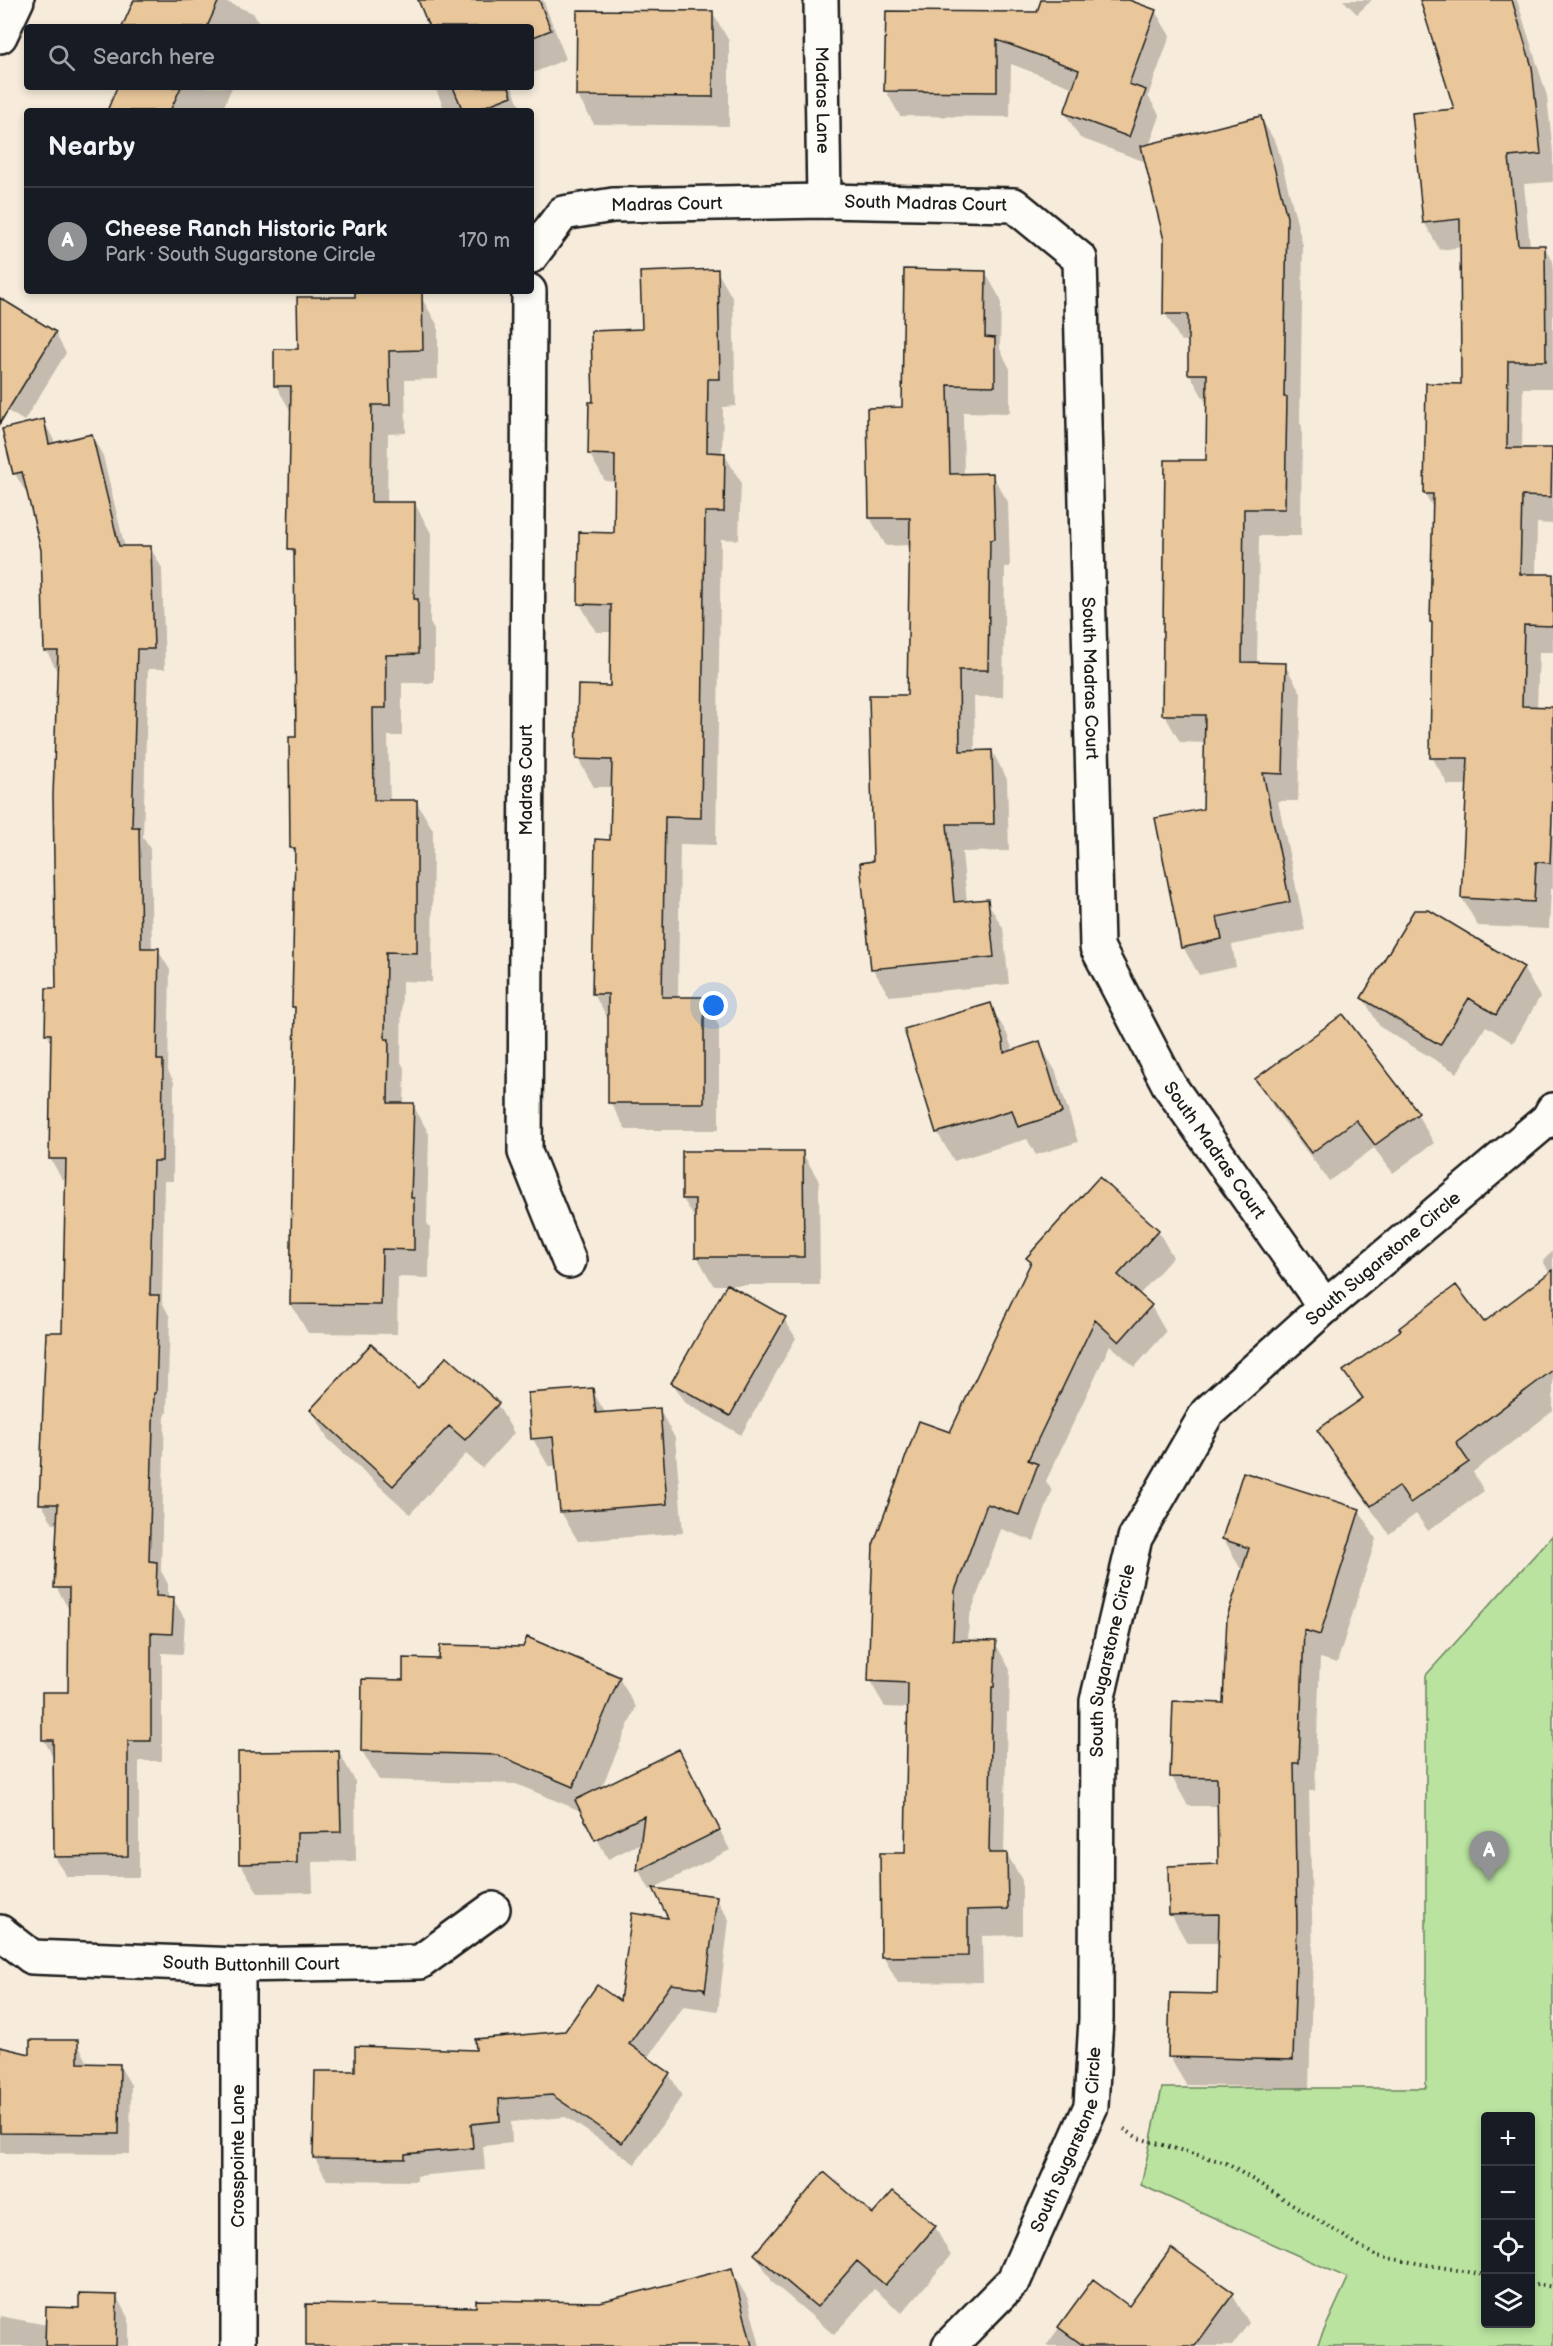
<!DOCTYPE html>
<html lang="en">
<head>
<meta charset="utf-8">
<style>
  :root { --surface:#171b24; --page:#20242c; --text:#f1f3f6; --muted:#9ea1a6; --line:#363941; --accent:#919294 }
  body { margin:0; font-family:"Balsamiq Sans",sans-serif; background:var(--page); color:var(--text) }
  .controls { position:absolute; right:18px; bottom:18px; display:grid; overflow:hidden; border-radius:6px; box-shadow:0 3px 9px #0003 }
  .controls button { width:54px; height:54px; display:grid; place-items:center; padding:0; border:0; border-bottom:2px solid var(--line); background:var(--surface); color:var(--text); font:30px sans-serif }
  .you { position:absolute; left:714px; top:1006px; width:21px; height:21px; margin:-15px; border:4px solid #fff; border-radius:50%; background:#1a73e8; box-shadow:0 0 0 9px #1a73e833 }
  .badge { display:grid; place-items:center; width:39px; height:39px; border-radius:50%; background:var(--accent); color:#fff; font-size:20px; font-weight:700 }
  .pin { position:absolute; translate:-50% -50px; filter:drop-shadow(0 2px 3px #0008) }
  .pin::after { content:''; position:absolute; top:32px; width:21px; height:18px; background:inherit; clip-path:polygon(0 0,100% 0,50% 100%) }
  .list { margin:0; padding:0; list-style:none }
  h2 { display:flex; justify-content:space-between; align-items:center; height:78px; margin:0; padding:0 24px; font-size:26px }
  h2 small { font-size:20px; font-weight:400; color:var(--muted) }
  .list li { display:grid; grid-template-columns:39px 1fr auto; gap:18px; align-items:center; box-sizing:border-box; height:108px; padding:0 24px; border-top:2px solid var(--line) }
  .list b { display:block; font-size:22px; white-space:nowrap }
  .list p { margin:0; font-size:20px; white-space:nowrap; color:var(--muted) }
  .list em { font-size:20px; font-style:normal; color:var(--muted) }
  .icon { flex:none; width:33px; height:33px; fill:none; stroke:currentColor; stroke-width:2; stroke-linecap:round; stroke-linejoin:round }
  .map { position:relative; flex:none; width:1553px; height:2346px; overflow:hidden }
  .search { position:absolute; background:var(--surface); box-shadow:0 3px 9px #0003; left:24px; top:24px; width:510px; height:66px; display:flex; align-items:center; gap:15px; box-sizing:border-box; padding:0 21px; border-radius:6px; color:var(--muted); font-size:22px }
  .panel { position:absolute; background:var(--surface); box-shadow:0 3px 9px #0003; left:24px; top:108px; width:510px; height:186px; border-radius:6px }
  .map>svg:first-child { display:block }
  .green { fill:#b9e39f; stroke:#6a805e; stroke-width:1.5; fill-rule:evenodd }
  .shadow { fill:#0003 }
  .building { fill:#e9c79b; stroke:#1c1c1c; stroke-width:1.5 }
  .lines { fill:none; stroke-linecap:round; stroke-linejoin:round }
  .minor-casing { stroke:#1c1c1c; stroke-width:38 }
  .path { stroke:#1c1c1c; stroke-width:4; stroke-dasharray:1.5 4.5; stroke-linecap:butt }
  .minor { stroke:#fdfcf7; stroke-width:33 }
  .labels { text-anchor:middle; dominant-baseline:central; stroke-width:4.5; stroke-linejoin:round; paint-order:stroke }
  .street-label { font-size:18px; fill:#1c1c1c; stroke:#fdfcf7 }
</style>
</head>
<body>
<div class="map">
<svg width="1553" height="2346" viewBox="0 0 1553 2346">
  <rect width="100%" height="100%" fill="#f7ecdb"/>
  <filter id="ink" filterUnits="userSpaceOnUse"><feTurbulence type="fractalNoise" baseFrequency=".0167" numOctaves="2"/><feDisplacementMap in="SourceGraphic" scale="12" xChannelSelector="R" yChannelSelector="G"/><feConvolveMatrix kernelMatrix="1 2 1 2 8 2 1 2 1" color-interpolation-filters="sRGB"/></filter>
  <g filter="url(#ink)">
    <path class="green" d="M 1553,1535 L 1553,2346 L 1317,2346 L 1348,2278 L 1141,2185 L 1162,2088 L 1426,2088 L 1426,1675 ZM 1486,2116 L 1530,2116 L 1530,2324 L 1486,2324 Z"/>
    <path class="shadow" d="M 158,0 L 222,0 L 253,13 L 261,27 L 123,27 Z
      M 420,0 L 543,0 L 566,59 L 531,74 L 531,27 L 431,27 Z
      M 1043,0 L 1125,0 L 1155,11 L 1170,36 L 1148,96 L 1160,116 L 1149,146 L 1261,118 L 1277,145 L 1303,246 L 1300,423 L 1302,426 L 1301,536 L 1259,536 L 1257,664 L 1285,665 L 1301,693 L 1298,801 L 1278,801 L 1305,930 L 1232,945 L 1236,967 L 1199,975 L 1183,947 L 1205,810 L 1206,743 L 1180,742 L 1164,714 L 1207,462 L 1208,401 L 1205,401 L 1189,373 L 1190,341 L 1181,341 L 1165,313 L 1165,240 L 1145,157 L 1143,161 L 1080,138 L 1065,113 L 1074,88 L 1011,64 L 1010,117 L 900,116 L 886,91 L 1038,13 Z
      M 1343,0 L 1372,0 L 1357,14 Z
      M 1422,0 L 1517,0 L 1547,96 L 1553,152 L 1553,182 L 1524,184 L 1530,247 L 1544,247 L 1553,261 L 1553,388 L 1523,388 L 1522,449 L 1551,450 L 1553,453 L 1553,524 L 1537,523 L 1536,576 L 1553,576 L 1553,652 L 1539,652 L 1537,708 L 1553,708 L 1553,889 L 1551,889 L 1549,929 L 1478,926 L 1462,898 L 1468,785 L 1448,785 L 1432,757 L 1434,626 L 1431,622 L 1434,510 L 1425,494 L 1463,385 L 1462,247 L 1440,250 L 1424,222 L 1456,111 Z
      M 712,12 L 729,41 L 729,126 L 594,124 L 577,95 Z
      M 120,87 L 232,87 L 222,111 L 110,111 Z
      M 435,87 L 512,87 L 522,111 L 445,111 Z
      M 717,271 L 733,299 L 736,406 L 723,407 L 722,454 L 724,454 L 741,482 L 739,540 L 721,539 L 716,845 L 680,844 L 678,998 L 703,998 L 719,1026 L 719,1130 L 626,1130 L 610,1102 L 610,1022 L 593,993 L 612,841 L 613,787 L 594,787 L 578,759 L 611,688 L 612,632 L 596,632 L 580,604 L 616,535 L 616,482 L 605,481 L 589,453 L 595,403 L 643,331 Z
      M 985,272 L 1001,300 L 1000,349 L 1010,369 L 1010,413 L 963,412 L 964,475 L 992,475 L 1008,502 L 1010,567 L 1005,567 L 1003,697 L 974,697 L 975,752 L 992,751 L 1007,779 L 1009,851 L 962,852 L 967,903 L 987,901 L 1003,928 L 1009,984 L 889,996 L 873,969 L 861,864 L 874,863 L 908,696 L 911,545 L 886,546 L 870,518 L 869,409 L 903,409 Z
      M 421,297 L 438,326 L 438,379 L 405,380 L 406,433 L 388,434 L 387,504 L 415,504 L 431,533 L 430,623 L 434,630 L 434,683 L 402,683 L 402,736 L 388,736 L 390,802 L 416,801 L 433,830 L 432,982 L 402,981 L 401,1062 L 405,1070 L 404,1105 L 413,1105 L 429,1134 L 427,1223 L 430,1228 L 429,1278 L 398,1277 L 397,1334 L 308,1333 L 291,1304 L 296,1011 L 294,1006 L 296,856 L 291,847 L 298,739 L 296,559 L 290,548 L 292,413 L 276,386 L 299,350 Z
      M 0,300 L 55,333 L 66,353 L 24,421 L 0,406 Z
      M 43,420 L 56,444 L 92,435 L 103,456 L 125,548 L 150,547 L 162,568 L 165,669 L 148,669 L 143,837 L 150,849 L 152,950 L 158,950 L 170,970 L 168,1071 L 174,1082 L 173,1181 L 164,1181 L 162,1302 L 170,1317 L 167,1413 L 165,1413 L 161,1571 L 168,1584 L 168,1598 L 173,1599 L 185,1619 L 183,1654 L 162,1653 L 162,1761 L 139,1761 L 139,1877 L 67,1877 L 55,1857 L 54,1759 L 44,1740 L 69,1694 L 70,1608 L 68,1608 L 56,1587 L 58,1524 L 53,1524 L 41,1503 L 63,1334 L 67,1179 L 62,1179 L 50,1158 L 52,1043 L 47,1034 L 57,990 L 57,671 L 46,650 L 43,550 L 29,494 L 27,494 L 15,474 Z
      M 1523,968 L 1540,997 L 1513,1043 L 1486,1026 L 1457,1073 L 1380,1027 L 1363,998 Z
      M 990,1005 L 1007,1034 L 1013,1051 L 1039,1043 L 1056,1072 L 1078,1142 L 1036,1155 L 1027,1139 L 954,1161 L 937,1132 Z
      M 1343,1016 L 1417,1114 L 1434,1143 L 1393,1173 L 1374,1148 L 1329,1181 L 1274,1108 L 1257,1080 Z
      M 802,1152 L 819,1181 L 820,1285 L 713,1285 L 697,1256 L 697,1222 L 683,1199 Z
      M 1158,1231 L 1173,1257 L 1139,1295 L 1151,1306 L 1166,1332 L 1135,1367 L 1110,1345 L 1046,1481 L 1052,1491 L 1034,1541 L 1001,1529 L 969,1618 L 968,1642 L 995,1643 L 1010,1669 L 1009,1712 L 1007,1712 L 1004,1854 L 1007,1854 L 1022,1880 L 1022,1935 L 982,1936 L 983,1982 L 898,1983 L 883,1956 L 907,1855 L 909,1708 L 885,1707 L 870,1681 L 951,1434 L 1031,1264 L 1028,1258 Z
      M 1553,1250 L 1553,1411 L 1473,1472 L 1484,1491 L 1428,1531 L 1416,1514 L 1389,1534 L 1336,1460 L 1319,1431 L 1362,1400 L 1345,1372 L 1484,1324 L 1550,1274 L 1543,1261 Z
      M 784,1319 L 796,1338 L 741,1435 L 684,1402 L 673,1383 Z
      M 418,1390 L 497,1404 L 514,1433 L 482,1468 L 466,1454 L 410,1514 L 328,1439 L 312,1410 Z
      M 592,1390 L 606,1414 L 659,1409 L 675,1438 L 683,1533 L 578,1541 L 561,1512 L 557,1467 L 549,1467 L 533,1439 Z
      M 1359,1510 L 1376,1539 L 1337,1663 L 1320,1658 L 1315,1791 L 1309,1791 L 1313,1956 L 1309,2088 L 1186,2085 L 1169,2056 L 1218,1996 L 1220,1943 L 1187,1943 L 1171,1914 L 1220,1866 L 1219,1806 L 1188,1806 L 1172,1777 L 1225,1705 L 1244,1569 L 1240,1568 L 1224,1539 Z
      M 619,1678 L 636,1707 L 601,1789 L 679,1751 L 730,1850 L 650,1890 L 639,1871 L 643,1842 L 608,1859 L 583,1812 L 516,1784 L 379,1780 L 362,1751 L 404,1681 Z
      M 339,1752 L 355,1781 L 356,1861 L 312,1862 L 313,1892 L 258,1893 L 241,1864 Z
      M 716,1898 L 729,1920 L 718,2011 L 684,2006 L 647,2059 L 669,2074 L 682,2096 L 635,2164 L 566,2117 L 511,2122 L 512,2143 L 483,2146 L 485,2170 L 417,2176 L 417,2181 L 327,2180 L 314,2157 L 356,2073 L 478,2052 L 566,2033 L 622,2004 L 670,1919 Z
      M 77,2042 L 89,2065 L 119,2065 L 131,2085 L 130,2154 L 0,2153 L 0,2049 L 31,2055 Z
      M 873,2216 L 935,2227 L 951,2256 L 902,2313 L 874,2289 L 834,2335 L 773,2283 L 756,2255 Z
      M 731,2270 L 748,2299 L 760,2346 L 307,2346 L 478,2308 L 600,2304 Z
      M 1093,2281 L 1130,2308 L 1232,2294 L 1249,2323 L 1232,2346 L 1046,2346 Z
      M 116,2296 L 129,2319 L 129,2346 L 0,2346 L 0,2316 L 47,2325 Z"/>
    <path class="building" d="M 134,0 L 219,0 L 207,27 L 122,27 Z
      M 418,0 L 539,0 L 551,30 L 531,38 L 531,27 L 429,27 Z
      M 1041,0 L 1129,0 L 1156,10 L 1129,84 L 1146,90 L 1129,137 L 1064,113 L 1079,70 L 997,40 L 997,92 L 884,91 L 886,11 L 1037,12 Z
      M 1420,0 L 1512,0 L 1532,67 L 1541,154 L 1509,157 L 1518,245 L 1545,245 L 1546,361 L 1508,361 L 1507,448 L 1552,448 L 1551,497 L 1522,496 L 1520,574 L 1553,574 L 1553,626 L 1524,625 L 1522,706 L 1553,707 L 1553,795 L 1550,863 L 1536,862 L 1534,902 L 1461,898 L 1468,758 L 1430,758 L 1432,622 L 1430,622 L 1433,494 L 1424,494 L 1426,383 L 1461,384 L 1460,219 L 1423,223 L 1412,113 L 1454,109 Z
      M 577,10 L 713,11 L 713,97 L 576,96 Z
      M 117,87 L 181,87 L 170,111 L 107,111 Z
      M 453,87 L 509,87 L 512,96 L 473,111 L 463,111 Z
      M 1261,116 L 1287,217 L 1284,397 L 1287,397 L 1285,509 L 1244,509 L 1242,662 L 1286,663 L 1283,774 L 1263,773 L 1290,902 L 1217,917 L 1222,939 L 1181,948 L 1155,818 L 1203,809 L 1205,715 L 1162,715 L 1165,460 L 1206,460 L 1207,374 L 1188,374 L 1188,314 L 1163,314 L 1164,240 L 1141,146 Z
      M 718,269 L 720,379 L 708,379 L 707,452 L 725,453 L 724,512 L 705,512 L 701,818 L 665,817 L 662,997 L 704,997 L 704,1103 L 608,1103 L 608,994 L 592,994 L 595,839 L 610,840 L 612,760 L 576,759 L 578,685 L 610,686 L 611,605 L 578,604 L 579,532 L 614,533 L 615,455 L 588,454 L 589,402 L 593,402 L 591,331 L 642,329 L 640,272 Z
      M 904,269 L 986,271 L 985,337 L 995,338 L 995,386 L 948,385 L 950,474 L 993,473 L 995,539 L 990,540 L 988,670 L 959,670 L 960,751 L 992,750 L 994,824 L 947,824 L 954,902 L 988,899 L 994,957 L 871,969 L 860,863 L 873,861 L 869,695 L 907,695 L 910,518 L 869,518 L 867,408 L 902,407 Z
      M 355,291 L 422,291 L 423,350 L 389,351 L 390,405 L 372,405 L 371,502 L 415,502 L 414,599 L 418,599 L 418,654 L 386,655 L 386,708 L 373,708 L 374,800 L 417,800 L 417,953 L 386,952 L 385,1039 L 389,1039 L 388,1103 L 414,1103 L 411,1198 L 414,1198 L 414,1250 L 382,1249 L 381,1305 L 290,1304 L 295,1007 L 292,1007 L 295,848 L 290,848 L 289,737 L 296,737 L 294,549 L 288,549 L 291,386 L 274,386 L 274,349 L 298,349 L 297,297 L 355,297 Z
      M 0,298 L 56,332 L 0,423 Z
      M 44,419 L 49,444 L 92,434 L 119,546 L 151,546 L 154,649 L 137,649 L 132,827 L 139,827 L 141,948 L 159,948 L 157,1060 L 163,1060 L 162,1161 L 153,1161 L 150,1295 L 159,1295 L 156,1393 L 154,1393 L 149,1561 L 157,1562 L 156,1596 L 174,1597 L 172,1634 L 151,1633 L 151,1741 L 128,1741 L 128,1856 L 54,1857 L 53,1740 L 42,1740 L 42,1692 L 68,1692 L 69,1588 L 54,1588 L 58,1504 L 39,1504 L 46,1332 L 62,1332 L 66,1159 L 49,1159 L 51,1034 L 45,1034 L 46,988 L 56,988 L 53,796 L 58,651 L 44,651 L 41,550 L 22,472 L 13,474 L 2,429 Z
      M 1414,910 L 1429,910 L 1524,967 L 1496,1015 L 1469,998 L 1440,1045 L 1361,998 Z
      M 991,1003 L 1003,1040 L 1004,1053 L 1040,1041 L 1062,1113 L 1018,1127 L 1012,1110 L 936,1133 L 904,1029 Z
      M 1343,1014 L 1419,1113 L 1375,1145 L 1356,1120 L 1311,1153 L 1255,1079 Z
      M 682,1151 L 803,1151 L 804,1257 L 695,1257 L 695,1199 L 682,1199 Z
      M 1099,1177 L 1159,1230 L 1118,1275 L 1152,1305 L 1119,1342 L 1095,1320 L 1028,1460 L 1038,1464 L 1019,1515 L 987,1504 L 955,1591 L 953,1640 L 996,1641 L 994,1687 L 992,1687 L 989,1853 L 1007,1853 L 1008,1909 L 968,1910 L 968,1956 L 881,1957 L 880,1853 L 905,1853 L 908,1683 L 868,1681 L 873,1545 L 919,1421 L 950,1432 L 1031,1262 L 1026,1258 Z
      M 1553,1270 L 1553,1370 L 1456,1443 L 1469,1462 L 1410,1503 L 1399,1486 L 1371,1506 L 1317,1430 L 1363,1398 L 1343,1371 L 1401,1330 L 1399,1328 L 1456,1285 L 1484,1322 Z
      M 727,1284 L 786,1317 L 730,1416 L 671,1383 Z
      M 371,1344 L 418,1388 L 447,1356 L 499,1403 L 465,1440 L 449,1426 L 393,1486 L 310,1410 Z
      M 593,1388 L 596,1413 L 660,1408 L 667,1504 L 560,1512 L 553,1437 L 531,1439 L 528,1393 Z
      M 1243,1472 L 1360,1509 L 1320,1635 L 1304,1630 L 1299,1763 L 1294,1763 L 1297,1926 L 1293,2060 L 1168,2057 L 1170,1993 L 1217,1994 L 1219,1914 L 1169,1915 L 1168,1866 L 1218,1864 L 1217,1778 L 1170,1777 L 1173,1701 L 1223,1703 L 1227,1617 L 1249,1548 L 1222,1539 Z
      M 527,1637 L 620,1677 L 573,1787 L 498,1755 L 361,1751 L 362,1679 L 403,1680 L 403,1658 L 439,1659 L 440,1645 L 523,1647 Z
      M 679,1749 L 720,1830 L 637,1871 L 644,1816 L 595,1840 L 575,1800 Z
      M 339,1751 L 341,1832 L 297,1833 L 297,1863 L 239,1864 L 238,1752 Z
      M 653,1888 L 717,1896 L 705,1992 L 703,1988 L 671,1984 L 629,2044 L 670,2073 L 622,2143 L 552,2095 L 499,2099 L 500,2121 L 471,2124 L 473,2148 L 405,2154 L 405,2159 L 313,2158 L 315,2071 L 355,2071 L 355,2046 L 476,2050 L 475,2039 L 565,2031 L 597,1985 L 620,2001 L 632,1913 L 668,1918 Z
      M 30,2040 L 78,2040 L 78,2063 L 120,2064 L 119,2134 L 0,2133 L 0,2047 L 30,2054 Z
      M 824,2172 L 873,2214 L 893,2191 L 936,2226 L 885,2285 L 857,2261 L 817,2307 L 754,2254 Z
      M 1171,2248 L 1234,2293 L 1195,2346 L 1084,2346 L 1058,2327 L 1093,2279 L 1129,2306 Z
      M 732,2268 L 752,2346 L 306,2346 L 306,2304 L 476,2307 L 476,2300 L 600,2302 Z
      M 79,2294 L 117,2295 L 116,2346 L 45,2346 L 46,2307 L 79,2308 Z"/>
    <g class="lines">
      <g class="minor-casing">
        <g id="minor">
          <path id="s1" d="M 821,0 L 824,201"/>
          <path d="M 0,36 L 17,0"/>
          <path id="s2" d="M 531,256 L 563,213 L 613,205 L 824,201 L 1014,205 L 1080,259 L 1097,947 L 1169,1085 L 1325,1307"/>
          <path d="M 529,291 L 525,1152 L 569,1261"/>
          <path id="s3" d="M 0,1932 L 32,1957 L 238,1965 L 420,1962 L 493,1909"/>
          <path d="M 238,1965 L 238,2346"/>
          <path id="s4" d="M 949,2346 L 1014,2280 L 1091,2106 L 1096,2019 L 1097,1701 L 1135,1538 L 1207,1413 L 1325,1307 L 1548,1119 L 1553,1110"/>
        </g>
      </g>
      <path class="path" d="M 1124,2129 L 1138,2138 L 1226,2163 L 1376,2256 L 1486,2275
        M 1530,2283 L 1553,2287"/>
      <use href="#minor" class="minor"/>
    </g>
  </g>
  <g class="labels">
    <g class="street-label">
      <text stroke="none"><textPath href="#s1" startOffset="100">Madras Lane</textPath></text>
      <text stroke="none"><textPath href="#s2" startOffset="417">South Madras Court</textPath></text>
      <text stroke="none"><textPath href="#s2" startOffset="158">Madras Court</textPath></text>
      <text stroke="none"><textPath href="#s2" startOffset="1010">South Madras Court</textPath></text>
      <text transform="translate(526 780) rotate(-90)">Madras Court</text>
      <text stroke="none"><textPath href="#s2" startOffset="1514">South Madras Court</textPath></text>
      <text stroke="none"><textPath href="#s4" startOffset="1234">South Sugarstone Circle</textPath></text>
      <text stroke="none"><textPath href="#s4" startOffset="730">South Sugarstone Circle</textPath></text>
      <text stroke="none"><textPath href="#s3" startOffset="260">South Buttonhill Court</textPath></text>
      <text stroke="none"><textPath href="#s4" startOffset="244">South Sugarstone Circle</textPath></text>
      <text transform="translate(238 2156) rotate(-90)">Crosspointe Lane</text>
    </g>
  </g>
</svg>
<div class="controls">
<button>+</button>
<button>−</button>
<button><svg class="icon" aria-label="locate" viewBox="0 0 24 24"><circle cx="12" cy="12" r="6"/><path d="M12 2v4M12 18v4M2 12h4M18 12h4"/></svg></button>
<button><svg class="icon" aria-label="layers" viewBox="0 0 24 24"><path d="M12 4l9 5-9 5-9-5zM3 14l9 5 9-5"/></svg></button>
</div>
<div class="you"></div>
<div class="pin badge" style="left:1489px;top:1881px">A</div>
<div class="search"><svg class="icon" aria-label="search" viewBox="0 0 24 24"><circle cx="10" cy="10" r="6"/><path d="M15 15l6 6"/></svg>Search here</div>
<section class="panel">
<h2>Nearby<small></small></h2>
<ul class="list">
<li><span class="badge">A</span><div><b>Cheese Ranch Historic Park</b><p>Park · South Sugarstone Circle</p></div><em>170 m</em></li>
</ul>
</section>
</div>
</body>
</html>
